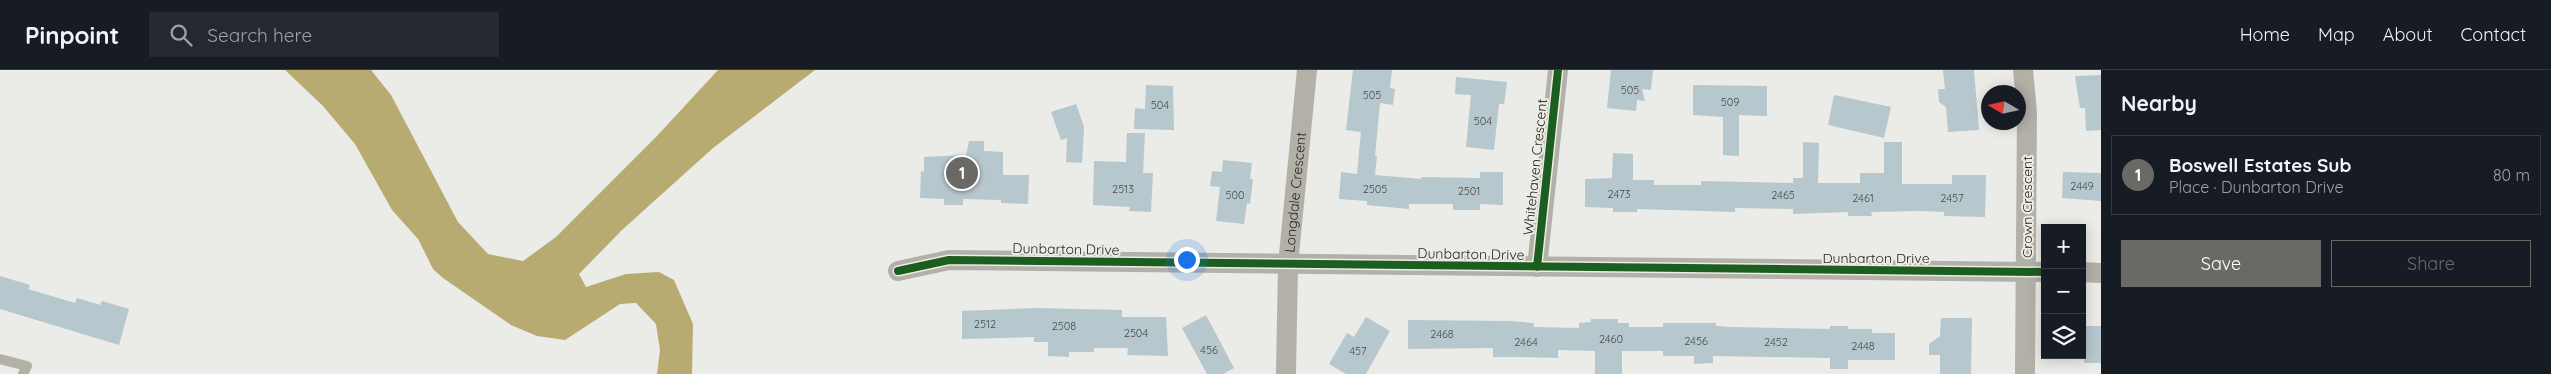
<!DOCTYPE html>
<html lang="en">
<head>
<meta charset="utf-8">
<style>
  :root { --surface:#171b24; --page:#242831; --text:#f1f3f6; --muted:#9ea1a6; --line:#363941; --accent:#6a6966 }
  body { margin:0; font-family:Quicksand,sans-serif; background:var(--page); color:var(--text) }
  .controls { position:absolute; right:15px; bottom:15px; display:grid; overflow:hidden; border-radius:0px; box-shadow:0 2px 12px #0003 }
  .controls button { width:45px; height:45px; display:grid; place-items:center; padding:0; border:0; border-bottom:1px solid var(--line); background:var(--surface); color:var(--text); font:25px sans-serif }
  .compass { position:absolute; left:1981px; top:15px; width:45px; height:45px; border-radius:50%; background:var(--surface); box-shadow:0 2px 12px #0003; rotate:279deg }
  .you { position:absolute; left:1186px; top:189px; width:18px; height:18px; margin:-12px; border:4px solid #fff; border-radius:50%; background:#1a73e8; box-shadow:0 0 0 8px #1a73e833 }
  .badge { display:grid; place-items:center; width:32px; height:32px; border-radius:50%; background:var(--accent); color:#fff; font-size:16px; font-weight:700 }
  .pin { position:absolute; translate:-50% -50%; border:2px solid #fff; box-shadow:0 1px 5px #0006 }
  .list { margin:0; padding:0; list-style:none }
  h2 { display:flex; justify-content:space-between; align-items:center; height:65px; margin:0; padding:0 20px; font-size:21px }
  h2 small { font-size:16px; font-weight:400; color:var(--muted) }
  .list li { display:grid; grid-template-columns:32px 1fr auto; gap:15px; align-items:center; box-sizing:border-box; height:80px; margin:0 10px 10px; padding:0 10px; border:1px solid var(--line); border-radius:0px }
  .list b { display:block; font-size:19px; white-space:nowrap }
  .list p { margin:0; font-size:16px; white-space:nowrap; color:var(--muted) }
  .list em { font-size:16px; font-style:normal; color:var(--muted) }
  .actions { display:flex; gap:10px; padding:15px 20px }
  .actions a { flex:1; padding:11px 0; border:1px solid var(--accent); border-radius:0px; text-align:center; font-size:18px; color:var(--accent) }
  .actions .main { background:var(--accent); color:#fff }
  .icon { flex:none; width:28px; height:28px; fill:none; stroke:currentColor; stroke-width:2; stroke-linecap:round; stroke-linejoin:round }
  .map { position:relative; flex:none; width:2101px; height:304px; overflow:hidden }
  header { display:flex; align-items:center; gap:30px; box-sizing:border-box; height:70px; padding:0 25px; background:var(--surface); border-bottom:1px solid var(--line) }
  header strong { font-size:24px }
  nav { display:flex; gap:28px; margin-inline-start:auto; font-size:18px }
  .search { width:350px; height:45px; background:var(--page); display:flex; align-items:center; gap:12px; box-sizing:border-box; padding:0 18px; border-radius:0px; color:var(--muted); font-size:19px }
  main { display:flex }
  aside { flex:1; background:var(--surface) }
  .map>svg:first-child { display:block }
  .water { fill:#b8ab71 }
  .building { fill:#b6c7cd }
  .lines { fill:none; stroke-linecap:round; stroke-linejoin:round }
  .service { stroke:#b3b0a8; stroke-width:10 }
  .minor { stroke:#b3b0a8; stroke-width:20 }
  .cycleway-casing { stroke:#edece5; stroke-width:11 }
  .cycleway { stroke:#1b5e20; stroke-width:8 }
  .labels { text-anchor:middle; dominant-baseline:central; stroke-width:4; stroke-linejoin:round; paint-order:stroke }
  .number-label { font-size:11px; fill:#484c4c }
  .street-label { font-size:14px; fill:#242321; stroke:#edece5 }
</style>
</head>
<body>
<header>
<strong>Pinpoint</strong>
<div class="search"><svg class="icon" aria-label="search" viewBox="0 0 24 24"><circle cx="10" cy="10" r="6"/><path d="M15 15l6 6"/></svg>Search here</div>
<nav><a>Home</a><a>Map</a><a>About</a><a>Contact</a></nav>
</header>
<main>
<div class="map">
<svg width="2101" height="304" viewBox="0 0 2101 304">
  <rect width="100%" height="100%" fill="#ebebe7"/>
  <path class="water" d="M 285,0 L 371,0 L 391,25 L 458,152 L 488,184 L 523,191 L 556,167 L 657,66 L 718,0 L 815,0 L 713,78 L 622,160 L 579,204 L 586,217 L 626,204 L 659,202 L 674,210 L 693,254 L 692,304 L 657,304 L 660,280 L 656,254 L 636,233 L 620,234 L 565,270 L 537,266 L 511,255 L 443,208 L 433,199 L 418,169 L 392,140 L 355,74 L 323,36 Z"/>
  <path class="building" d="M 1353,0 L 1392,0 L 1390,18 L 1395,19 L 1393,35 L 1380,33 L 1375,86 L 1377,86 L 1375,105 L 1421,109 L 1421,107 L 1480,108 L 1480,102 L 1503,102 L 1503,135 L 1480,134 L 1480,140 L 1453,140 L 1453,134 L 1409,134 L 1409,139 L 1367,135 L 1367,131 L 1339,129 L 1341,102 L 1357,104 L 1361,62 L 1346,60 Z
    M 1611,0 L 1653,0 L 1651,20 L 1642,19 L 1645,31 L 1637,30 L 1636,41 L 1607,38 Z
    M 1943,0 L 1974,0 L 1979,60 L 1948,62 L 1946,37 L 1939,32 L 1938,19 L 1945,19 Z
    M 2101,5 L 2101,60 L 2086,61 L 2085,38 L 2080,38 L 2075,6 Z
    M 1456,7 L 1507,12 L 1504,34 L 1499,34 L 1494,80 L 1466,77 L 1471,25 L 1455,24 Z
    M 1146,15 L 1173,16 L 1174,60 L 1134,59 L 1135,38 L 1145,39 Z
    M 1693,15 L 1767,16 L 1767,46 L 1739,45 L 1739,86 L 1723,85 L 1723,47 L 1693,45 Z
    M 1834,25 L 1891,37 L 1884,68 L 1828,55 Z
    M 1076,34 L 1084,57 L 1082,93 L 1066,92 L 1067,68 L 1061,70 L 1051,42 Z
    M 1127,63 L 1145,63 L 1143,103 L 1153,103 L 1151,142 L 1129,141 L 1130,137 L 1093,135 L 1094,91 L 1126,92 Z
    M 969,71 L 984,71 L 984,81 L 1003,82 L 1003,105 L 1029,105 L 1028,134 L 1001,133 L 1001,130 L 963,129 L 963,135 L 944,135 L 944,129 L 920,128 L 921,101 L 924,102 L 924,87 L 966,85 Z
    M 1803,72 L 1819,73 L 1818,113 L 1860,113 L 1860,103 L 1884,103 L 1884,72 L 1902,72 L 1902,114 L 1952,114 L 1952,105 L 1986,105 L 1985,147 L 1944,146 L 1944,142 L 1919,141 L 1871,142 L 1872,146 L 1848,146 L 1848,142 L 1793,144 L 1793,139 L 1735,138 L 1735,142 L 1637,139 L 1637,142 L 1613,142 L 1613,138 L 1585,137 L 1585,109 L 1612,108 L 1613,83 L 1633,84 L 1633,110 L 1654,110 L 1654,115 L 1701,115 L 1701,111 L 1793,113 L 1793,108 L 1803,108 Z
    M 1223,90 L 1252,93 L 1250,109 L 1253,109 L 1250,134 L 1247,133 L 1244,154 L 1216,151 L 1220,117 L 1210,116 L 1212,101 L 1222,102 Z
    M 2063,102 L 2101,103 L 2101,131 L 2062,128 Z
    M 0,206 L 30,215 L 28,219 L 75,233 L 77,228 L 100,235 L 102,231 L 129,239 L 119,275 L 0,239 Z
    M 1035,238 L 1122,240 L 1122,247 L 1166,247 L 1168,286 L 1127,285 L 1128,278 L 1094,278 L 1094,282 L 1069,282 L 1069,287 L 1048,286 L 1048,272 L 1034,272 L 1034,267 L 962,269 L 962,241 Z
    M 1206,245 L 1234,298 L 1223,304 L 1207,304 L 1182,258 Z
    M 1366,247 L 1390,261 L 1366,304 L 1346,304 L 1329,294 L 1347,263 L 1354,267 Z
    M 1941,248 L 1972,248 L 1971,304 L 1940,304 L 1940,285 L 1929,285 L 1929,274 L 1940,266 Z
    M 1591,249 L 1618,249 L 1618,253 L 1629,253 L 1629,257 L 1663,257 L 1663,253 L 1716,253 L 1716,256 L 1730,257 L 1830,259 L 1830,256 L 1848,256 L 1848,259 L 1872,259 L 1872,263 L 1895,263 L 1895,290 L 1848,290 L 1848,299 L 1830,299 L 1830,288 L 1713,286 L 1713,293 L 1694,294 L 1694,286 L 1663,286 L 1663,281 L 1622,281 L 1622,304 L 1595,304 L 1595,281 L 1558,280 L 1558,288 L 1521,287 L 1493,287 L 1493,278 L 1408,279 L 1408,250 L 1509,251 L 1534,253 L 1534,257 L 1579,258 L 1579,253 L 1591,252 Z
    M 2084,256 L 2101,256 L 2101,293 L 2084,293 Z"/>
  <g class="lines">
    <path class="service" d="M 0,289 L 27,296 L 23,304"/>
    <g class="minor">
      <path d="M 2023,0 L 2027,43 L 2025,304"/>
      <path d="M 1537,197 L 1558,0"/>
      <path d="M 898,201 L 949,190 L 2045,202"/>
      <path d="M 2082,202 L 2101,203"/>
      <path id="s1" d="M 1286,304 L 1288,195 L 1307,0"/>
    </g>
    <g class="cycleway-casing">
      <path id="cycleway" d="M 1537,197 L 1558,0
        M 898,201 L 949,190 L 2045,202"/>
    </g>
    <use href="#cycleway" class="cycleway"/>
  </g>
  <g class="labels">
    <g class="number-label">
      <text x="1630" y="20">505</text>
      <text x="1372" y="25">505</text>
      <text x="1730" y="32">509</text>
      <text x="1160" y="35">504</text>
      <text x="1483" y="51">504</text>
      <text x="2082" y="116">2449</text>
      <text x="1123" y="119">2513</text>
      <text x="1375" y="119">2505</text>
      <text x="1469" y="121">2501</text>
      <text x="1619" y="124">2473</text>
      <text x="1235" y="125">500</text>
      <text x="1783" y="125">2465</text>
      <text x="1863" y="128">2461</text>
      <text x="1952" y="128">2457</text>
      <text x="985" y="254">2512</text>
      <text x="1064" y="256">2508</text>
      <text x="1136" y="263">2504</text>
      <text x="1442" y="264">2468</text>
      <text x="1611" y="269">2460</text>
      <text x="1696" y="271">2456</text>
      <text x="1526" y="272">2464</text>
      <text x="1776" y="272">2452</text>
      <text x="1863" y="276">2448</text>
      <text x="1209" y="280">456</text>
      <text x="1358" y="281">457</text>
    </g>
    <g class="street-label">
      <text transform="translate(1535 97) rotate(-84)">Whitehaven Crescent</text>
      <text stroke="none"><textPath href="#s1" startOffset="182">Longdale Crescent</textPath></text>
      <text transform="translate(2027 137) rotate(-90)">Crown Crescent</text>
      <text transform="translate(1066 179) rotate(1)">Dunbarton Drive</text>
      <text transform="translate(1471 184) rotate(1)">Dunbarton Drive</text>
      <text x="1876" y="188">Dunbarton Drive</text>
    </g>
  </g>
</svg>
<div class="controls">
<button>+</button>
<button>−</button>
<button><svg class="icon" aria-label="layers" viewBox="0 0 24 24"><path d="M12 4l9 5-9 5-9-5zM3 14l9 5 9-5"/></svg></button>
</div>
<svg class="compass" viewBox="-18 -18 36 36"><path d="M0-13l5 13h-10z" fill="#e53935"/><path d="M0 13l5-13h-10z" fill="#9ea1a6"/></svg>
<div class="you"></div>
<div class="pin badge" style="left:962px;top:103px">1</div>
</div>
<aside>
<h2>Nearby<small></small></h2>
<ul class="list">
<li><span class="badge">1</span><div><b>Boswell Estates Sub</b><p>Place · Dunbarton Drive</p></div><em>80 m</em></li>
</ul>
<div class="actions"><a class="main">Save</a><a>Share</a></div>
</aside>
</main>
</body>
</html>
